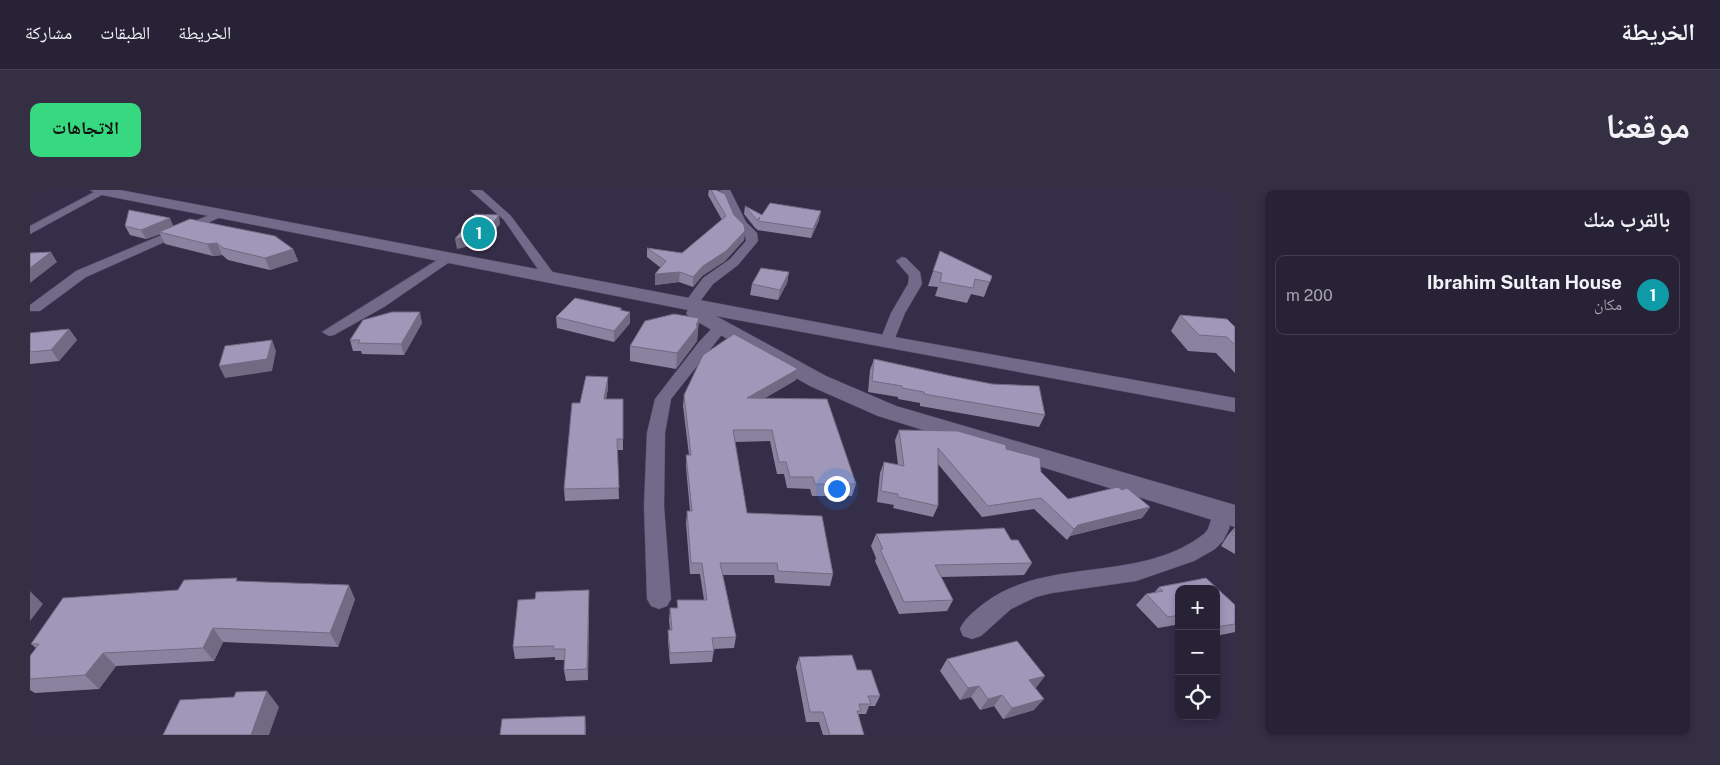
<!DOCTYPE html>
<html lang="ar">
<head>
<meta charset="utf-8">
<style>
  :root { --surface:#282237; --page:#342f42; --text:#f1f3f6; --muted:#a5a4ad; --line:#443f52; --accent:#36d880 }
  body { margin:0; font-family:"Public Sans","Noto Naskh Arabic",sans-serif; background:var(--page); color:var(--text); direction:rtl }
  .controls { position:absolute; right:15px; bottom:15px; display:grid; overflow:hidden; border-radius:10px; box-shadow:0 2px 8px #0003 }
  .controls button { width:45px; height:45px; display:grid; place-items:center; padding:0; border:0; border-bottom:1px solid var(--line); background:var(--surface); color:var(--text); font:25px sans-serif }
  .you { position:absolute; left:806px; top:298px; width:18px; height:18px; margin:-12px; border:4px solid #fff; border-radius:50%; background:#1a73e8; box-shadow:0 0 0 8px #1a73e833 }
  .badge { display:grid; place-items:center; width:32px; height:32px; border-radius:50%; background:var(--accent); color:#fff; font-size:16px; font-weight:700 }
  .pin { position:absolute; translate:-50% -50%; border:2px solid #fff; box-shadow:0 1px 5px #0006 }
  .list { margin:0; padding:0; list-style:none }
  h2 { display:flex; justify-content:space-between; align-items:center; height:65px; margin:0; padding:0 20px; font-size:21px }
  h2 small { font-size:16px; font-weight:400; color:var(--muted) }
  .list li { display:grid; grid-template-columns:32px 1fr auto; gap:15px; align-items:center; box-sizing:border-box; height:80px; margin:0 10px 10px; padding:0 10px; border:1px solid var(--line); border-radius:10px }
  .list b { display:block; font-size:19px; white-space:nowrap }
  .list p { margin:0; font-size:16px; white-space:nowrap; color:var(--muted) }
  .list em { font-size:16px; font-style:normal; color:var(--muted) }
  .icon { flex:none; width:28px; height:28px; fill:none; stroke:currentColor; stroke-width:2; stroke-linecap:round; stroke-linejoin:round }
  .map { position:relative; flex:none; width:1205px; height:545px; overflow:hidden; direction:ltr; border-radius:10px }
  header { display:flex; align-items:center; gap:30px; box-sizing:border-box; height:70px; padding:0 25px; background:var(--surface); border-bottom:1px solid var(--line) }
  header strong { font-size:24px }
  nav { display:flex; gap:28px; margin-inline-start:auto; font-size:18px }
  .intro { display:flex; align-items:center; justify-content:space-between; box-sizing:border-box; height:120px; padding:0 30px }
  h1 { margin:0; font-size:35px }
  .button { padding:12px 22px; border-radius:10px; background:var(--accent); color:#111; font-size:18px; font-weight:700 }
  main { display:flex; gap:30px; padding:0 30px }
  aside { flex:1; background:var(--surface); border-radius:10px; box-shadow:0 2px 8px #0003 }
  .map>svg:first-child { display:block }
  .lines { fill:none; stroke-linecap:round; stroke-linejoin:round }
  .street-casing { stroke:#514b62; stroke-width:1 }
  .secondary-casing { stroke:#514b62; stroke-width:1 }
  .street { fill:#726a89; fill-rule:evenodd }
  .secondary { fill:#726a89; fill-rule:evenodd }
  .wall { fill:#8a839f }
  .shaded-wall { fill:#706a82 }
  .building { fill:#a098b9; stroke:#706a82 }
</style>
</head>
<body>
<header>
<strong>الخريطة</strong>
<nav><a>الخريطة</a><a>الطبقات</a><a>مشاركة</a></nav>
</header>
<div class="intro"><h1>موقعنا</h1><a class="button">الاتجاهات</a></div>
<main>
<aside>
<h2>بالقرب منك<small></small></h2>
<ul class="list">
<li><span class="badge" style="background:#0f9aa8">1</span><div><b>Ibrahim Sultan House</b><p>مكان</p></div><em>200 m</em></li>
</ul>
</aside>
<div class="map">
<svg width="1205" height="545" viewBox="0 0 1205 545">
  <rect width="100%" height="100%" fill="#352e49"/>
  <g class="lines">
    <g class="street-casing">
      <path id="street" d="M 68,0 L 79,1 L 0,44 L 0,36 Z
        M 440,0 L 452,0 L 481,26 L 527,88 L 526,91 L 516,91 L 474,30 Z
        M 690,0 L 700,0 L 716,32 L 727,43 L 728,51 L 708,75 L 683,94 L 665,118 L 655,118 L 653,115 L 673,88 L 700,69 L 716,51 L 715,44 L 705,33 Z
        M 189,21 L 194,24 L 193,26 L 56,87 L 10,121 L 0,121 L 0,115 L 46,81 Z
        M 417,64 L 423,68 L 421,71 L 354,117 L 304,145 L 299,146 L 292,142 Z
        M 872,67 L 876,68 L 890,82 L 892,94 L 875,123 L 863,153 L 856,157 L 849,153 L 861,123 L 878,94 L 879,86 L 866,71 Z
        M 690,134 L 697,138 L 641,209 L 635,243 L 634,316 L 641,409 L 637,416 L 629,419 L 621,416 L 617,409 L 614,316 L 617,243 L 625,209 L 669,152 L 685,135 Z
        M 1192,316 L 1199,318 L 1202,323 L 1199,339 L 1193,351 L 1185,359 L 1164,371 L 1106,391 L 1022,403 L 1006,407 L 981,419 L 951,446 L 942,449 L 933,446 L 930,439 C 934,430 940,425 947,419 C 1011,363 1107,396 1174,344 L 1178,339 L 1185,318 Z"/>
    </g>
    <g class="secondary-casing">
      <path id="secondary" d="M 60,0 L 90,0 L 870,148 L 1205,208 L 1205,222 L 686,126 L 796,186 L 866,216 L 1205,315 L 1205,337 L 848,226 L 780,196 L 659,127 L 656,123 L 658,120 L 67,4 Z"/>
    </g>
    <use href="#street" class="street"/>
    <use href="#secondary" class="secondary"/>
  </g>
  <path class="wall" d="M 679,0 L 686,0 L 704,25 L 715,41 L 714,50 L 695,71 L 672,86 L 663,97 L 649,92 L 625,95 L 625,84 L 631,78 L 617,67 L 617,58 L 652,63 L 692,30 L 678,5 Z
    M 715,16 L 732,25 L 789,30 L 781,48 L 727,40 L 727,38 L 726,39 L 714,24 Z
    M 95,36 L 143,36 L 263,59 L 268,71 L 240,80 L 198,70 L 192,65 L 183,66 L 135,54 L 130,44 L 116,49 L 100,45 Z
    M 910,61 L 962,86 L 954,107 L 941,104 L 937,113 L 905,106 L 908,97 L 898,96 Z
    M 759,82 L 757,93 L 748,110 L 720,105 L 722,94 Z
    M 591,118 L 592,120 L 600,133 L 584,152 L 527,138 L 526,127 Z
    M 1150,125 L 1205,137 L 1205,183 L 1186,163 L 1158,161 L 1141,141 Z
    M 669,128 L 667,151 L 646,179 L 600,171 L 600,156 Z
    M 392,133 L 374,165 L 332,164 L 331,161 L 323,161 L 320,150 Z
    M 39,139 L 47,150 L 29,171 L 0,174 L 0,143 Z
    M 844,169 L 1015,225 L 1009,237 L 890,216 L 890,213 L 868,209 L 868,207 L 838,202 L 840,180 Z
    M 768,179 L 766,190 L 735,208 L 826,294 L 822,306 L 782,306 L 780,299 L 757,298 L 754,284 L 747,284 L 740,251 L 705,252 L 717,323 L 803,384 L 800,396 L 745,393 L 744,385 L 693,385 L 706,447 L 704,458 L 684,459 L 682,472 L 640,474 L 638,451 L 638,440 L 640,440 L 639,430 L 640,418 L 647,418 L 647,410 L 674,410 L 670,384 L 660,384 L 656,333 L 657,321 L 660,321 L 656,277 L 656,265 L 659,265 L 653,216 L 654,205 Z
    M 578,198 L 576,209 L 593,209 L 593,260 L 587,260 L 589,309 L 535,311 L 534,299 L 550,213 Z
    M 869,240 L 976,259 L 1011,282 L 1038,309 L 1092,300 L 1120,317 L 1112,328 L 1040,346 L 1037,350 L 1004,319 L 952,327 L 908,274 L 908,316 L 903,327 L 863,318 L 864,315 L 847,312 L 850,283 L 854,272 L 868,275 L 865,250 Z
    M 1205,337 L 1205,364 L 1191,356 L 1198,345 Z
    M 846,344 L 981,350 L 1002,373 L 994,385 L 911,387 L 923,410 L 917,421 L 869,424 L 845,371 L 846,368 L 841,356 Z
    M 1176,388 L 1205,415 L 1205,442 L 1186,446 L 1186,399 L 1149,399 L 1149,439 L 1145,435 L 1128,438 L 1106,415 L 1116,404 L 1124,403 L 1129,397 Z
    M 210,391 L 325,409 L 308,457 L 193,452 L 184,471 L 86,476 L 69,499 L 5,503 L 0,500 L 0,466 L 6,458 L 1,454 Z
    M 559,400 L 559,412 L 558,490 L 536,491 L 534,480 L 535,470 L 525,470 L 525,467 L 485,469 L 483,457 L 505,409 Z
    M 769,467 L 827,480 L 850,506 L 845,516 L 839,516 L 836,524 L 829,524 L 829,526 L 834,545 L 793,545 L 789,532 L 776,532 L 766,477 Z
    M 917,469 L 1006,498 L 1005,498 L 1004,520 L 973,529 L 964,516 L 950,520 L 941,507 L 930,510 L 910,481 Z"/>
  <path class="shaded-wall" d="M 791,21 L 789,30 L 781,48 L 783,39 Z
    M 469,25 L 470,34 L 457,52 L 427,59 L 425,49 Z
    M 140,28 L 144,38 L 129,42 L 130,44 L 116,49 L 111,40 Z
    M 715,41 L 714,50 L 695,71 L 672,86 L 663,97 L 663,87 L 673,76 Z
    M 187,53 L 192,65 L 183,66 L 177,54 Z
    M 263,59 L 268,71 L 240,80 L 235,68 Z
    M 21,62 L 27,72 L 0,93 L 0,78 Z
    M 650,82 L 649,92 L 625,95 L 625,84 Z
    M 759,82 L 757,93 L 748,110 L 750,100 Z
    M 390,122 L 392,133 L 374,165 L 371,154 Z
    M 600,122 L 600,133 L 584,152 L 584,141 Z
    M 669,128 L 667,151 L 646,179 L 647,163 L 666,136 Z
    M 39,139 L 47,150 L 29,171 L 21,160 Z
    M 242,150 L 246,161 L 242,181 L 195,188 L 189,176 Z
    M 768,179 L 766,190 L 716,219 L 717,208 Z
    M 578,187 L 578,198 L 574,220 L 574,209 Z
    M 1120,317 L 1112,328 L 1040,346 L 1037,350 L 1044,339 L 1048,335 Z
    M 319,395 L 325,409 L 308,457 L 300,443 Z
    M 559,400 L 559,412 L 558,490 L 557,479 Z
    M 0,401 L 13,414 L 0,431 Z
    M 183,438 L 193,452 L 184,471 L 173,458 Z
    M 73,463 L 86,476 L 69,499 L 55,485 Z
    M 1015,486 L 1006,498 L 990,502 L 999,490 Z
    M 949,496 L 941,507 L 930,510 L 938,498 Z
    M 237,501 L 249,517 L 239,545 L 221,545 Z
    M 972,505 L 964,516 L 950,520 L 958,509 Z
    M 1014,509 L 1004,520 L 973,529 L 982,518 Z
    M 555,526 L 556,537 L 556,545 L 555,545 Z"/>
  <path class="building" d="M 681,0 L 686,0 L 695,4 L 704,25 L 714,35 L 715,41 L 696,61 L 673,76 L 663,87 L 650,82 L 625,84 L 636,71 L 617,58 L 652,63 L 696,26 Z
    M 740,13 L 791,21 L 783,39 L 728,31 L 730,27 L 727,30 L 715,16 L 732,25 Z
    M 99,20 L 140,28 L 111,40 L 95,36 Z
    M 445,24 L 469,25 L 456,42 L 425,49 Z
    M 160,29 L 245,46 L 263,59 L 235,68 L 193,58 L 187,53 L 177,54 L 129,42 Z
    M 910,61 L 962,86 L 960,92 L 945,89 L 943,98 L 910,92 L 912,83 L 903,81 Z
    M 21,62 L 0,78 L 0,63 Z
    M 731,78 L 759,82 L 750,100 L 722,94 Z
    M 545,108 L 591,118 L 590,120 L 600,122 L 584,141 L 526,127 Z
    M 362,122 L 390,122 L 371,154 L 328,153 L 330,150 L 320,150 L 333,130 Z
    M 644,124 L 669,128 L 666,136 L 668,136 L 647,163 L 600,156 L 615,131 Z
    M 1150,125 L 1197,129 L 1205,137 L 1205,155 L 1197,147 L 1169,145 Z
    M 39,139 L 21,160 L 0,162 L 0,143 Z
    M 704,144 L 768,179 L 717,208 L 797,209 L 826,294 L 785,294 L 783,287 L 760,287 L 756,272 L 749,272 L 742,240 L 703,240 L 717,323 L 792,326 L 803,384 L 748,381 L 747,373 L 690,373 L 706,447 L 682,448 L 684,461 L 640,463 L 638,440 L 642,440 L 640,418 L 648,418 L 647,410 L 677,410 L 672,373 L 661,373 L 657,321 L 662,321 L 656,265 L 661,265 L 654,205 L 673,165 Z
    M 242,150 L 237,169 L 189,176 L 195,156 Z
    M 844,169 L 926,187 L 962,194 L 1009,196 L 1015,225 L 894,204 L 894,202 L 872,198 L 872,196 L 842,191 Z
    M 556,186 L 578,187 L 574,209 L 593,209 L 593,249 L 587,249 L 589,298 L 534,299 L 542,213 L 550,213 Z
    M 869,240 L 928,241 L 976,255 L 976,259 L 1010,268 L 1011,282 L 1038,309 L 1088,297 L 1092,300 L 1097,298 L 1120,317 L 1048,335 L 1044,339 L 1011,308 L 958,316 L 908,258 L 908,316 L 868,307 L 868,304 L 851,301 L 854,272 L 874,276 Z
    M 974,338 L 981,350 L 988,350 L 1002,373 L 905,375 L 923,410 L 874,412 L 850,359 L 853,359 L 846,344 Z
    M 1205,339 L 1205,346 L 1202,344 Z
    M 207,388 L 206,391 L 319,395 L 300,443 L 183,438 L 173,458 L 73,463 L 55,485 L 0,489 L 0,466 L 9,454 L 1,454 L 33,408 L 148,400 L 154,390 Z
    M 1176,388 L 1205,415 L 1205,434 L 1186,437 L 1186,399 L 1149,399 L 1149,425 L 1138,427 L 1116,404 L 1133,401 L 1129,397 Z
    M 559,400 L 557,479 L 534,480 L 535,459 L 523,459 L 524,456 L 483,457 L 488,410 L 505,409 L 506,402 Z
    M 987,451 L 1015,486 L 999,490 L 1014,509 L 982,518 L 972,505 L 958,509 L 949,496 L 938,498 L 917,469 Z
    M 822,465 L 827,480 L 841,480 L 850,506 L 838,506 L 841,514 L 829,514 L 831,521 L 827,521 L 834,545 L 800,545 L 793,522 L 780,522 L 769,467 Z
    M 237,501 L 221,545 L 133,545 L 150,510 L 204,507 L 206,502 Z
    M 555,526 L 555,545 L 470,545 L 472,529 Z"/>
</svg>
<div class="controls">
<button>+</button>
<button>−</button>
<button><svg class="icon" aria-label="locate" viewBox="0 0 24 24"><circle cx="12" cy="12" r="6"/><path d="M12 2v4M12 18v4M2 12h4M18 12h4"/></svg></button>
</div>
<div class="you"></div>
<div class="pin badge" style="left:449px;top:43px;background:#0f9aa8">1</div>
</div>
</main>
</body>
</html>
